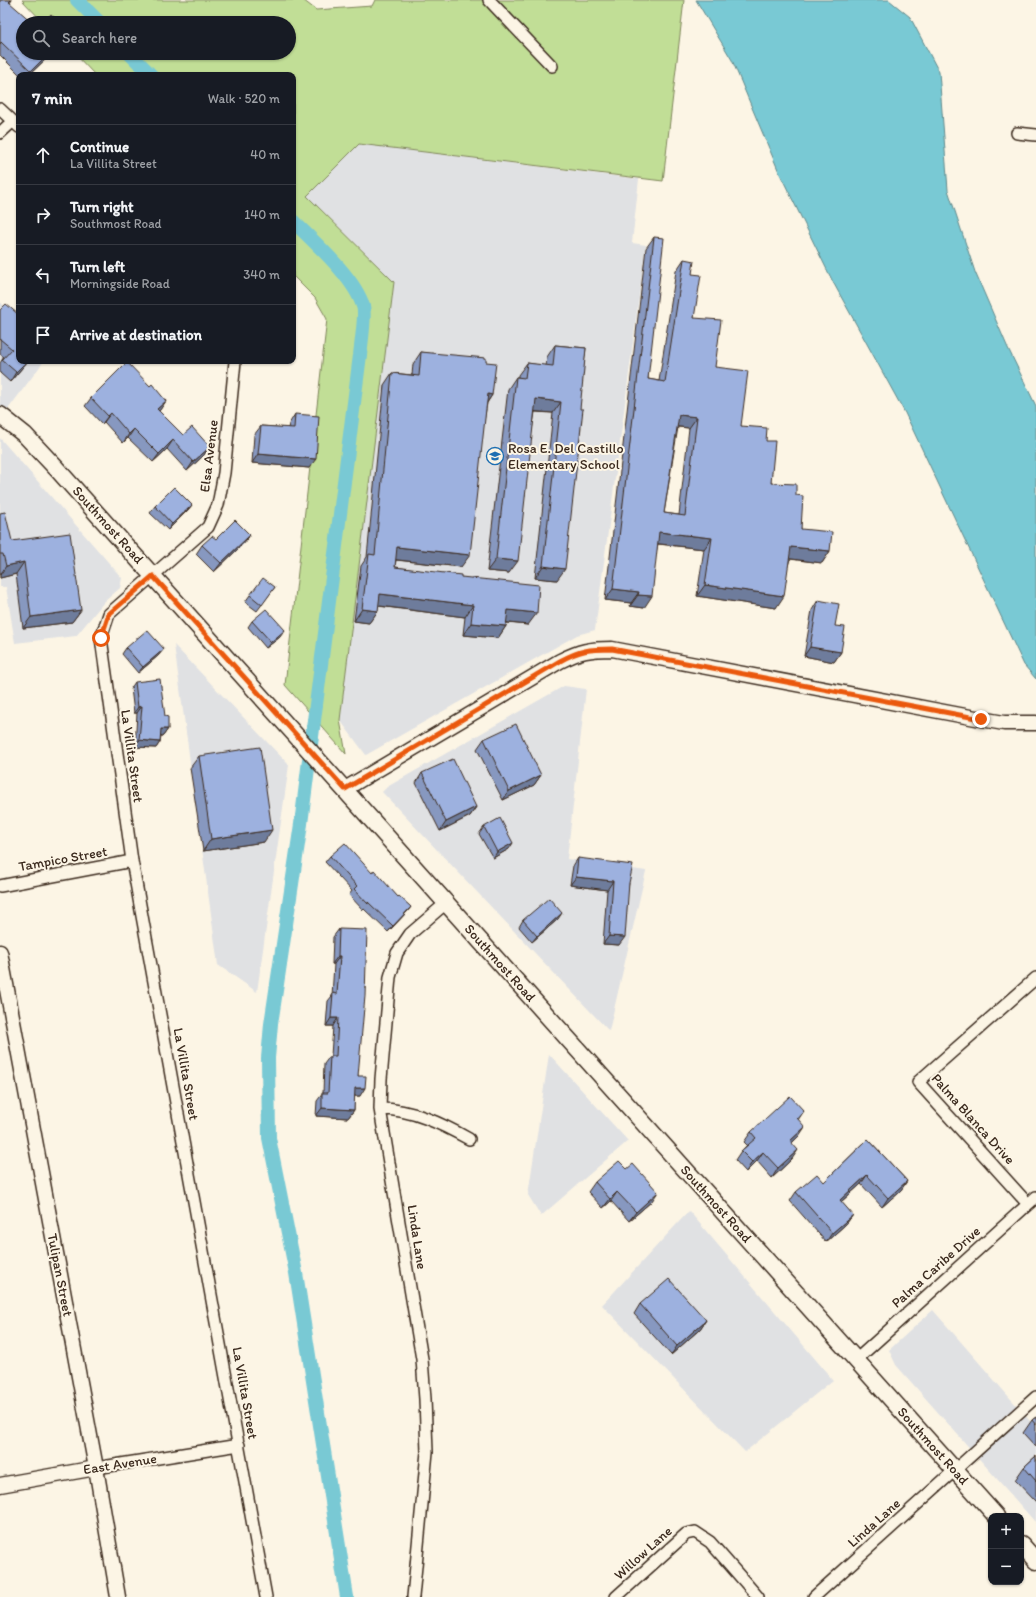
<!DOCTYPE html>
<html lang="en">
<head>
<meta charset="utf-8">
<style>
  :root { --surface:#171b24; --page:#20242c; --text:#f1f3f6; --muted:#9ea1a6; --line:#363941 }
  body { margin:0; font-family:Itim,sans-serif; background:var(--page); color:var(--text) }
  .controls { position:absolute; right:12px; bottom:12px; display:grid; overflow:hidden; border-radius:8px; box-shadow:0 1px 3px #0004 }
  .controls button { width:36px; height:36px; display:grid; place-items:center; padding:0; border:0; border-bottom:1px solid var(--line); background:var(--surface); color:var(--text); font:20px sans-serif }
  .stop { position:absolute; width:12px; height:12px; margin:-9px; border:3px solid #ea580c; border-radius:50%; background:#fff }
  .stop.end { background:#ea580c; border-color:#fff; box-shadow:0 1px 4px #0008 }
  .list { margin:0; padding:0; list-style:none }
  h2 { display:flex; justify-content:space-between; align-items:center; height:52px; margin:0; padding:0 16px; font-size:17px }
  h2 small { font-size:13px; font-weight:400; color:var(--muted) }
  .list li { display:grid; grid-template-columns:26px 1fr auto; gap:12px; align-items:center; box-sizing:border-box; height:60px; padding:0 16px; border-top:1px solid var(--line) }
  .list b { display:block; font-size:15px; white-space:nowrap }
  .list p { margin:0; font-size:13px; white-space:nowrap; color:var(--muted) }
  .list em { font-size:13px; font-style:normal; color:var(--muted) }
  .icon { flex:none; width:22px; height:22px; fill:none; stroke:currentColor; stroke-width:2; stroke-linecap:round; stroke-linejoin:round }
  .map { position:relative; flex:none; width:1036px; height:1597px; overflow:hidden }
  .search { position:absolute; background:var(--surface); box-shadow:0 1px 3px #0004; left:16px; top:16px; width:280px; height:44px; display:flex; align-items:center; gap:10px; box-sizing:border-box; padding:0 14px; border-radius:22px; color:var(--muted); font-size:15px }
  .panel { position:absolute; background:var(--surface); box-shadow:0 1px 3px #0004; left:16px; top:72px; width:280px; height:292px; border-radius:8px }
  .map>svg:first-child { display:block }
  .built { fill:#e0e1e3 }
  .green { fill:#c1de96; stroke:#7e845a }
  .water { fill:#79c9d4; stroke:#60898b }
  .lines { fill:none; stroke-linecap:round; stroke-linejoin:round }
  .canal { stroke:#79c9d4; stroke-width:14 }
  .minor-casing { stroke:#3b2a1e; stroke-width:14 }
  .tertiary-casing { stroke:#3b2a1e; stroke-width:17 }
  .secondary-casing { stroke:#3b2a1e; stroke-width:19 }
  .minor { stroke:#fcf5e5; stroke-width:11 }
  .tertiary { stroke:#fcf5e5; stroke-width:14 }
  .secondary { stroke:#fcf5e5; stroke-width:16 }
  .wall { fill:#8798c0; stroke:#3b2a1e; fill-rule:evenodd }
  .shaded-wall { fill:#6e7c9c; stroke:#3b2a1e }
  .building { fill:#9db1df; stroke:#3b2a1e; fill-rule:evenodd }
  .route { stroke:#ea580c; stroke-width:5 }
  .labels { text-anchor:middle; dominant-baseline:central; stroke-width:4; stroke-linejoin:round; paint-order:stroke }
  .poi-label { font-size:14px; fill:#3b2a1e; stroke:#fcf5e5; text-anchor:start }
  .street-label { font-size:14px; fill:#3b2a1e; stroke:#fcf5e5 }
</style>
</head>
<body>
<div class="map">
<svg width="1036" height="1597" viewBox="0 0 1036 1597">
  <rect width="100%" height="100%" fill="#fcf5e5"/>
  <filter id="ink" filterUnits="userSpaceOnUse"><feTurbulence type="fractalNoise" baseFrequency=".025" numOctaves="2"/><feDisplacementMap in="SourceGraphic" scale="8" xChannelSelector="R" yChannelSelector="G"/><feConvolveMatrix kernelMatrix="1 2 1 2 8 2 1 2 1" color-interpolation-filters="sRGB"/></filter>
  <g filter="url(#ink)">
    <path class="built" d="M 359,144 L 639,179 L 632,243 L 646,245 L 595,630 L 577,635 L 366,755 L 340,720 L 394,282 L 307,196 Z
      M 0,302 L 19,320 L 19,361 L 44,361 L 0,420 Z
      M 0,438 L 122,578 L 120,588 L 104,602 L 76,636 L 15,643 L 6,587 L 0,587 Z
      M 174,645 L 289,765 L 257,992 L 218,965 Z
      M 564,686 L 586,689 L 567,859 L 646,871 L 609,1031 L 382,792 L 387,787 Z
      M 549,1054 L 628,1141 L 541,1216 L 528,1195 Z
      M 689,1211 L 833,1380 L 745,1452 L 602,1305 Z
      M 933,1310 L 1036,1428 L 1036,1523 L 896,1365 L 889,1350 Z"/>
    <path class="green" d="M 22,0 L 303,0 L 316,10 L 372,6 L 375,0 L 684,0 L 663,181 L 359,144 L 307,196 L 394,282 L 340,720 L 346,754 L 285,685 L 327,319 L 315,298 L 293,276 L 293,75 L 95,75 L 74,53 L 289,53 L 289,23 L 44,23 Z"/>
    <path class="water" d="M 696,0 L 889,0 L 910,17 L 939,72 L 948,190 L 975,272 L 1007,346 L 1036,406 L 1036,679 L 1024,665 L 905,413 L 833,282 L 779,172 L 732,60 Z"/>
    <g class="lines">
      <path class="canal" d="M 77,0 L 100,23
        M 129,53 L 151,75
        M 293,221 C 315,243 354,277 363,306 C 366,313 361,345 360,355 L 301,824 L 271,1024 L 268,1058 L 269,1138 L 296,1273 L 347,1597"/>
      <g class="minor-casing">
        <path id="minor" d="M 489,0 L 552,66
          M 0,109 L 19,127
          M 0,133 L 13,121
          M 1017,133 L 1036,135
          M 235,361 L 224,473 L 218,505 L 208,527 L 109,614 L 101,638 L 132,861 L 266,1597
          M 0,886 L 132,861
          M 380,1109 C 412,1109 442,1124 469,1139
          M 1028,1204 L 918,1082 L 1036,978
          M 856,1360 L 1036,1197
          M 96,1468 L 239,1445
          M 413,1597 L 427,1452 L 425,1399 L 422,1359 L 380,1109 L 381,1079 L 390,977 L 397,953 L 410,934 L 446,903
          M 616,1597 L 686,1534 L 695,1532 L 710,1542 L 758,1597
          M 814,1597 L 1036,1397"/>
      </g>
      <g class="tertiary-casing">
        <path id="tertiary" d="M 345,789 L 560,661 C 580,651 589,649 612,649 L 981,719 L 1004,723 L 1036,723
          M 0,952 L 96,1468 L 118,1597
          M 0,1485 L 96,1468"/>
      </g>
      <g class="secondary-casing">
        <path id="secondary" d="M 0,415 L 25,435 L 56,468 L 996,1516
          M 1021,1544 L 1036,1561"/>
      </g>
      <use href="#minor" class="minor"/>
      <use href="#tertiary" class="tertiary"/>
      <use href="#secondary" class="secondary"/>
    </g>
    <path class="wall" d="M 0,0 L 12,0 L 10,3 L 23,53 L 52,53 L 29,75 L 20,75 L 0,55 Z
      M 654,237 L 648,379 L 659,381 L 676,271 L 684,259 L 692,274 L 694,318 L 715,367 L 741,426 L 766,441 L 771,483 L 796,495 L 801,529 L 830,551 L 822,563 L 790,559 L 776,608 L 697,596 L 704,549 L 658,544 L 644,608 L 630,606 L 631,603 L 605,600 L 646,248 ZM 678,427 L 689,428 L 679,515 L 664,513 Z
      M 0,310 L 19,361 L 28,361 L 10,382 L 0,373 L 0,363 L 4,357 L 0,354 Z
      M 555,345 L 586,348 L 557,580 L 535,578 L 553,413 L 535,412 L 509,573 L 487,571 L 508,389 L 516,377 L 518,377 L 518,375 L 527,363 L 546,366 L 547,357 Z
      M 421,352 L 486,362 L 492,395 L 487,403 L 461,567 L 396,560 L 395,567 L 461,577 L 528,625 L 507,623 L 506,626 L 498,638 L 463,635 L 465,617 L 378,606 L 378,611 L 369,623 L 354,621 L 361,566 L 367,557 L 384,385 L 392,373 L 412,375 L 413,364 Z
      M 150,386 L 166,401 L 159,411 L 183,435 L 210,447 L 204,455 L 187,471 L 167,449 L 153,462 L 128,438 L 123,443 L 104,422 L 102,424 L 85,406 L 91,398 Z
      M 295,414 L 309,468 L 252,463 L 254,435 L 261,426 L 288,428 L 289,424 Z
      M 192,505 L 187,511 L 168,530 L 150,513 L 155,506 Z
      M 0,513 L 12,541 L 81,610 L 72,622 L 23,628 L 16,574 L 0,578 Z
      M 216,539 L 243,544 L 214,572 L 196,554 L 202,545 Z
      M 275,587 L 257,611 L 245,602 L 250,595 Z
      M 818,600 L 835,626 L 841,652 L 834,662 L 804,656 L 812,610 Z
      M 252,621 L 280,637 L 266,648 L 248,627 Z
      M 126,648 L 159,655 L 138,673 L 122,654 Z
      M 135,682 L 165,716 L 168,729 L 163,736 L 161,736 L 160,742 L 156,748 L 135,747 L 137,713 L 134,713 L 131,688 Z
      M 484,739 L 541,775 L 534,785 L 503,800 L 477,749 Z
      M 199,756 L 264,842 L 203,851 L 190,768 Z
      M 422,773 L 476,807 L 470,816 L 440,831 L 416,783 Z
      M 484,827 L 509,849 L 493,858 L 479,834 Z
      M 330,856 L 372,873 L 398,897 L 411,907 L 406,913 L 388,932 L 364,909 L 363,910 L 349,895 L 352,891 L 325,862 Z
      M 578,858 L 629,883 L 619,945 L 603,944 L 607,890 L 570,885 L 573,866 Z
      M 558,919 L 532,942 L 519,927 L 523,920 Z
      M 339,929 L 358,1076 L 360,1096 L 354,1096 L 354,1110 L 348,1118 L 316,1116 L 317,1101 L 323,1093 L 324,1064 L 330,1056 L 331,1056 L 333,1026 L 326,1026 L 328,1001 L 332,996 L 334,964 L 332,964 L 333,937 Z
      M 798,1120 L 799,1136 L 792,1143 L 792,1159 L 772,1178 L 757,1161 L 746,1172 L 735,1160 L 741,1151 L 747,1145 L 744,1142 L 751,1132 Z
      M 868,1139 L 907,1181 L 901,1190 L 882,1207 L 861,1184 L 841,1202 L 853,1215 L 846,1224 L 826,1242 L 790,1201 L 796,1192 L 824,1182 Z
      M 595,1182 L 652,1201 L 629,1221 L 611,1201 L 603,1208 L 588,1192 Z
      M 640,1304 L 706,1320 L 700,1329 L 671,1355 L 634,1314 Z
      M 1036,1417 L 1036,1447 L 1023,1433 L 1032,1420 Z
      M 1036,1456 L 1036,1502 L 1015,1480 L 1024,1467 Z"/>
    <path class="shaded-wall" d="M 49,53 L 52,53 L 29,75 L 28,75 L 31,71 Z
      M 27,361 L 28,361 L 10,382 L 16,372 Z
      M 488,394 L 492,395 L 484,407 Z
      M 536,399 L 561,402 L 553,413 L 528,411 Z
      M 166,401 L 160,410 L 151,418 L 157,409 Z
      M 111,413 L 104,422 L 102,424 L 108,416 Z
      M 679,415 L 697,417 L 689,428 L 671,426 Z
      M 134,429 L 128,438 L 123,443 L 129,434 Z
      M 173,440 L 167,449 L 153,462 L 159,454 Z
      M 210,447 L 204,455 L 187,471 L 193,462 Z
      M 258,454 L 316,459 L 309,468 L 252,463 Z
      M 192,505 L 187,511 L 168,530 L 172,524 Z
      M 659,532 L 712,538 L 704,549 L 651,543 Z
      M 250,535 L 243,544 L 214,572 L 221,563 Z
      M 397,547 L 470,555 L 461,567 L 389,559 Z
      M 791,547 L 830,551 L 822,563 L 784,558 Z
      M 496,559 L 518,561 L 509,573 L 487,571 Z
      M 24,562 L 16,574 L 0,578 L 0,575 L 6,566 Z
      M 543,566 L 565,569 L 557,580 L 535,578 Z
      M 705,585 L 784,596 L 776,608 L 697,596 Z
      M 613,589 L 639,592 L 631,603 L 605,600 Z
      M 380,594 L 473,605 L 465,617 L 372,605 Z
      M 638,595 L 652,596 L 644,608 L 630,606 Z
      M 362,609 L 378,611 L 369,623 L 354,621 Z
      M 81,610 L 72,622 L 23,628 L 31,617 Z
      M 508,610 L 537,613 L 528,625 L 500,622 Z
      M 471,623 L 506,626 L 498,638 L 463,635 Z
      M 285,630 L 280,637 L 266,648 L 271,642 Z
      M 810,647 L 841,652 L 834,662 L 804,656 Z
      M 164,649 L 159,655 L 138,673 L 143,667 Z
      M 142,706 L 137,713 L 134,713 L 138,707 Z
      M 161,729 L 168,729 L 163,736 L 157,735 Z
      M 139,740 L 160,742 L 156,748 L 135,747 Z
      M 541,775 L 534,785 L 503,800 L 509,791 Z
      M 476,807 L 470,816 L 440,831 L 446,822 Z
      M 272,830 L 264,842 L 203,851 L 211,839 Z
      M 513,843 L 509,849 L 493,858 L 497,852 Z
      M 576,877 L 613,881 L 607,890 L 570,885 Z
      M 411,907 L 406,913 L 388,932 L 393,926 Z
      M 562,913 L 558,919 L 532,942 L 537,936 Z
      M 609,936 L 625,937 L 619,945 L 603,944 Z
      M 338,956 L 340,956 L 334,964 L 332,964 Z
      M 331,1018 L 338,1018 L 333,1026 L 326,1026 Z
      M 355,1088 L 365,1088 L 360,1096 L 349,1096 Z
      M 322,1108 L 354,1110 L 348,1118 L 316,1116 Z
      M 804,1111 L 798,1120 L 797,1118 Z
      M 805,1127 L 799,1136 L 784,1150 L 790,1141 Z
      M 798,1150 L 792,1159 L 772,1178 L 778,1168 Z
      M 763,1152 L 757,1161 L 746,1172 L 752,1162 Z
      M 867,1175 L 861,1184 L 833,1209 L 840,1200 Z
      M 907,1181 L 901,1190 L 882,1207 L 888,1198 Z
      M 617,1192 L 611,1201 L 603,1208 L 610,1199 Z
      M 658,1192 L 652,1201 L 629,1221 L 636,1212 Z
      M 853,1215 L 846,1224 L 826,1242 L 832,1233 Z
      M 706,1320 L 700,1329 L 671,1355 L 677,1346 Z"/>
    <path class="building" d="M 0,0 L 11,0 L 9,2 L 33,23 L 23,23 L 23,53 L 49,53 L 31,71 L 1,42 L 0,44 L 0,24 L 1,22 L 0,21 Z
      M 51,14 L 60,23 L 42,23 Z
      M 654,237 L 664,238 L 648,379 L 665,382 L 684,259 L 694,261 L 692,274 L 701,275 L 694,318 L 721,320 L 715,367 L 748,371 L 741,426 L 767,428 L 766,441 L 775,441 L 771,483 L 796,484 L 796,495 L 803,496 L 801,529 L 832,532 L 830,551 L 791,547 L 784,596 L 705,585 L 712,538 L 659,532 L 652,596 L 638,595 L 639,592 L 613,589 ZM 679,415 L 697,417 L 685,516 L 664,513 Z
      M 6,304 L 19,315 L 19,361 L 27,361 L 16,372 L 2,360 L 12,349 L 0,339 L 0,310 Z
      M 555,345 L 586,348 L 580,409 L 583,409 L 565,569 L 543,566 L 561,402 L 536,399 L 518,561 L 496,559 L 516,377 L 525,378 L 527,363 L 553,366 Z
      M 421,352 L 486,358 L 486,362 L 496,363 L 492,395 L 488,394 L 486,409 L 470,555 L 397,547 L 395,567 L 461,575 L 461,577 L 539,585 L 537,613 L 508,610 L 506,626 L 471,623 L 473,605 L 380,594 L 378,611 L 362,609 L 369,554 L 375,555 L 392,373 L 419,376 Z
      M 127,362 L 150,386 L 152,384 L 166,401 L 157,409 L 183,435 L 192,427 L 210,447 L 193,462 L 173,440 L 159,454 L 134,429 L 129,434 L 111,413 L 108,416 L 91,398 Z
      M 295,414 L 319,416 L 316,459 L 258,454 L 261,426 L 294,428 Z
      M 174,487 L 192,505 L 172,524 L 155,506 Z
      M 5,512 L 12,541 L 70,533 L 81,610 L 31,617 L 24,562 L 6,566 L 3,554 L 0,554 L 0,513 Z
      M 235,520 L 250,535 L 221,563 L 202,545 L 212,536 L 216,539 Z
      M 263,578 L 275,587 L 262,605 L 250,595 Z
      M 818,600 L 839,604 L 835,626 L 845,627 L 841,652 L 810,647 Z
      M 266,609 L 285,630 L 271,642 L 252,621 Z
      M 147,630 L 164,649 L 143,667 L 126,648 Z
      M 160,679 L 165,716 L 168,717 L 168,729 L 161,729 L 160,742 L 139,740 L 142,706 L 138,707 L 135,682 Z
      M 516,724 L 541,775 L 509,791 L 484,739 Z
      M 260,747 L 272,830 L 211,839 L 199,756 Z
      M 453,759 L 476,807 L 446,822 L 422,773 Z
      M 500,818 L 513,843 L 497,852 L 484,827 Z
      M 345,843 L 372,873 L 374,870 L 398,897 L 399,896 L 411,907 L 393,926 L 368,902 L 368,904 L 354,889 L 357,886 L 330,856 Z
      M 578,858 L 633,865 L 629,883 L 625,937 L 609,936 L 613,881 L 576,877 Z
      M 549,898 L 562,913 L 537,936 L 523,920 Z
      M 339,929 L 367,930 L 365,996 L 358,1076 L 366,1076 L 365,1088 L 355,1088 L 354,1110 L 322,1108 L 322,1093 L 328,1093 L 330,1056 L 336,1056 L 338,1018 L 331,1018 L 333,993 L 337,994 L 340,956 L 338,956 Z
      M 790,1096 L 804,1111 L 797,1118 L 805,1127 L 790,1141 L 798,1150 L 778,1168 L 763,1152 L 752,1162 L 741,1151 L 756,1138 L 751,1132 Z
      M 868,1139 L 907,1181 L 888,1198 L 867,1175 L 840,1200 L 853,1215 L 832,1233 L 796,1192 L 817,1174 L 824,1182 Z
      M 619,1161 L 627,1169 L 633,1164 L 658,1192 L 636,1212 L 617,1192 L 610,1199 L 595,1182 Z
      M 669,1279 L 706,1320 L 677,1346 L 640,1304 Z
      M 1036,1417 L 1036,1425 L 1032,1420 Z
      M 1036,1456 L 1036,1481 L 1024,1467 Z"/>
  </g>
  <g class="lines" filter="url(#ink)">
    <path class="route" d="M 101,638 L 109,614 L 153,576 L 345,789 L 560,661 C 580,650 589,649 612,649 L 981,719"/>
  </g>
  <defs>
    <g id="school-ring" transform="scale(0.9)"><circle r="9.5" fill="#fcf5e5" stroke="#1f6fb2" stroke-width="1.5"/><path d="M0-5L7-2L0 1L-7-2ZM-4 1L0 2.5L4 1V4Q0 6-4 4Z" fill="#1f6fb2"/></g>
  </defs>
  <g fill-rule="evenodd">
    <use href="#school-ring" x="495" y="456"/>
  </g>
  <g class="labels">
    <g class="poi-label">
      <text x="508" y="448">Rosa E. Del Castillo<tspan x="508" dy="16">Elementary School</tspan></text>
    </g>
    <g class="street-label">
      <text transform="translate(209 456) rotate(-83)">Elsa Avenue</text>
      <text transform="translate(108 525) rotate(48)">Southmost Road</text>
      <text transform="translate(132 756) rotate(82)">La Villita Street</text>
      <text transform="translate(63 859) rotate(-10)">Tampico Street</text>
      <text transform="translate(500 963) rotate(48)">Southmost Road</text>
      <text transform="translate(186 1074) rotate(80)">La Villita Street</text>
      <text transform="translate(973 1119) rotate(48)">Palma Blanca Drive</text>
      <text transform="translate(716 1204) rotate(48)">Southmost Road</text>
      <text transform="translate(417 1237) rotate(81)">Linda Lane</text>
      <text transform="translate(936 1267) rotate(-42)">Palma Caribe Drive</text>
      <text transform="translate(60 1275) rotate(79)">Tulipan Street</text>
      <text transform="translate(245 1393) rotate(80)">La Villita Street</text>
      <text transform="translate(933 1446) rotate(48)">Southmost Road</text>
      <text transform="translate(120 1464) rotate(-9)">East Avenue</text>
      <text transform="translate(874 1523) rotate(-42)">Linda Lane</text>
      <text transform="translate(643 1553) rotate(-42)">Willow Lane</text>
    </g>
  </g>
</svg>
<div class="controls">
<button>+</button>
<button>−</button>
</div>
<div class="stop" style="left:101px;top:638px"></div>
<div class="stop end" style="left:981px;top:719px"></div>
<div class="search"><svg class="icon" aria-label="search" viewBox="0 0 24 24"><circle cx="10" cy="10" r="6"/><path d="M15 15l6 6"/></svg>Search here</div>
<section class="panel">
<h2>7 min<small>Walk · 520 m</small></h2>
<ul class="list">
<li><svg class="icon" aria-label="ahead" viewBox="0 0 24 24"><path d="M12 20V5M6 11l6-6 6 6"/></svg><div><b>Continue</b><p>La Villita Street</p></div><em>40 m</em></li>
<li><svg class="icon" aria-label="right" viewBox="0 0 24 24"><path d="M7 20v-9h11M14 6l5 5-5 5"/></svg><div><b>Turn right</b><p>Southmost Road</p></div><em>140 m</em></li>
<li><svg class="icon" aria-label="left" viewBox="0 0 24 24"><path d="M17 20v-9H6M10 6l-5 5 5 5"/></svg><div><b>Turn left</b><p>Morningside Road</p></div><em>340 m</em></li>
<li><svg class="icon" aria-label="arrive" viewBox="0 0 24 24"><path d="M6 21V4h12l-3 4 3 4H6"/></svg><div><b>Arrive at destination</b></div></li>
</ul>
</section>
</div>
</body>
</html>
